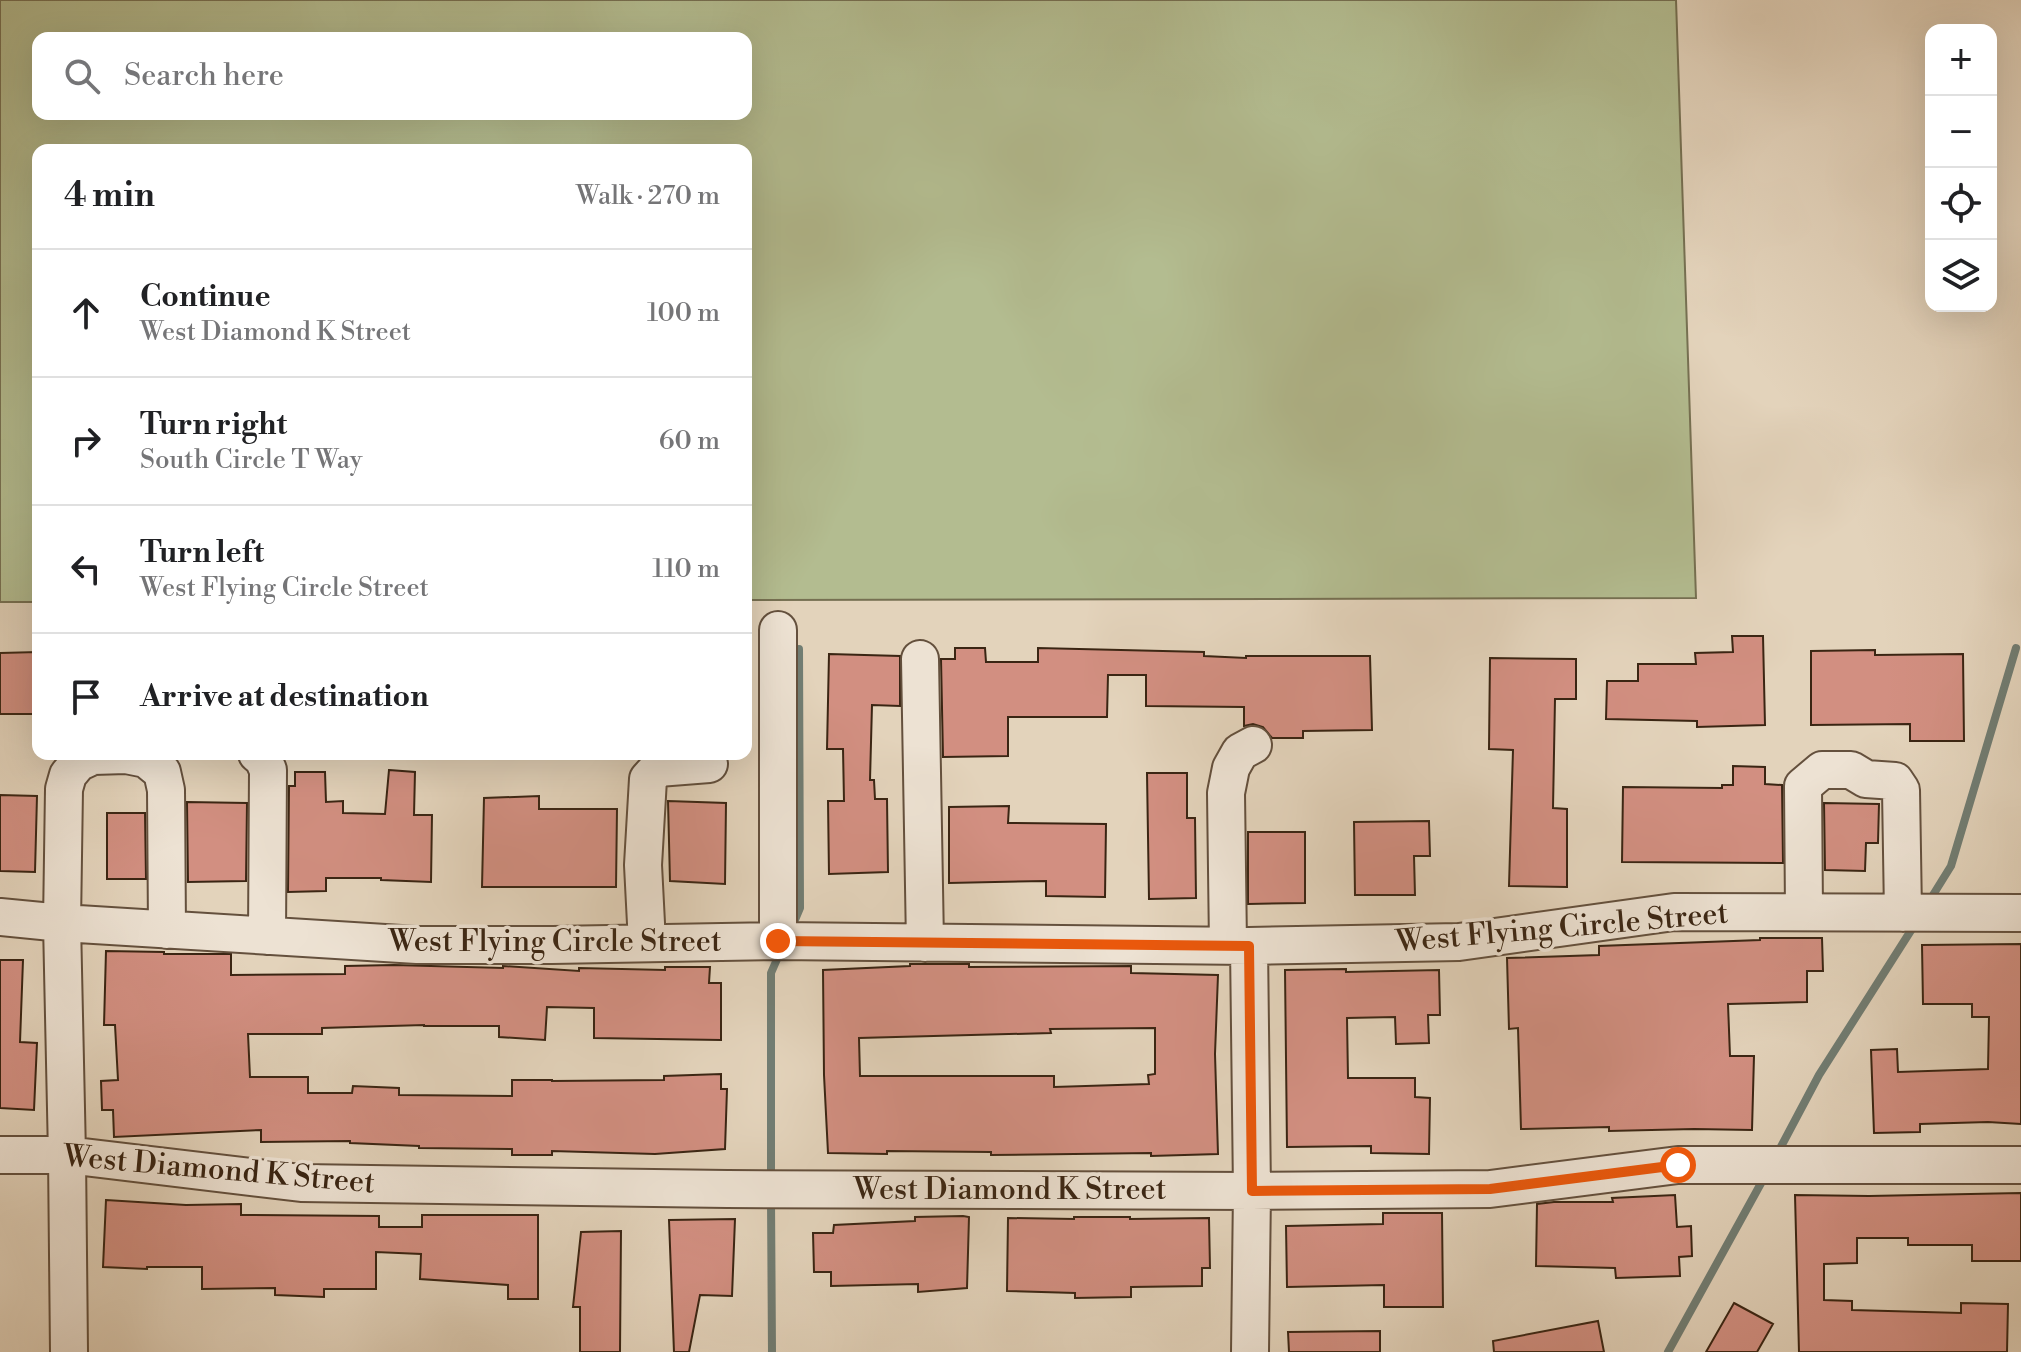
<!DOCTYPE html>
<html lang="en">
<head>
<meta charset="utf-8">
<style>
  :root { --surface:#fff; --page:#f6f6f6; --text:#202124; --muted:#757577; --line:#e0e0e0 }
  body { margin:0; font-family:"Libre Bodoni",serif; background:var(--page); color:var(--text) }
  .controls { position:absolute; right:24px; top:24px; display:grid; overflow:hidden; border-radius:16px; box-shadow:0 8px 32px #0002 }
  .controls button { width:72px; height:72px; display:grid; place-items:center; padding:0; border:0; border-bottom:2px solid var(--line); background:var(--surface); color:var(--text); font:40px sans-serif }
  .stop { position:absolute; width:24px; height:24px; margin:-18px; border:6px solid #ea580c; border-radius:50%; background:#fff }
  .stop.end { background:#ea580c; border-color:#fff; box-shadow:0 2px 8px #0008 }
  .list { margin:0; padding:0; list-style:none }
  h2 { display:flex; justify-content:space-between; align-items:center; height:104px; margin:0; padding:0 32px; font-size:34px }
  h2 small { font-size:26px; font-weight:400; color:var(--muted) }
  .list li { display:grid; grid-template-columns:52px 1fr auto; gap:24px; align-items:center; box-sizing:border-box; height:128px; padding:0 32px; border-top:2px solid var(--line) }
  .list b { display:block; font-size:30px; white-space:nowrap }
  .list p { margin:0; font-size:26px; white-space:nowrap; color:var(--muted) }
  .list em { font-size:26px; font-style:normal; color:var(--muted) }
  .icon { flex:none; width:44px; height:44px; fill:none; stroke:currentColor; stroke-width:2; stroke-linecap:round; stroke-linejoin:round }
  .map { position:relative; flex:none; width:2021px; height:1352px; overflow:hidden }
  .search { position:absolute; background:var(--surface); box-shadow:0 8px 32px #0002; left:32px; top:32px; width:720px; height:88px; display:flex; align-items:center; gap:20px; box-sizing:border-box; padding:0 28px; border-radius:16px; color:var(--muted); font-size:30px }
  .panel { position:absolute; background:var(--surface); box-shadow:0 8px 32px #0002; left:32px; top:144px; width:720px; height:616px; border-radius:16px }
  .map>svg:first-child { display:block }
  .green { fill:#b3bc90; stroke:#767052; stroke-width:2; fill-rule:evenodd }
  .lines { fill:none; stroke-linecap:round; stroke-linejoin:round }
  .stream { stroke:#717d73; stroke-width:8 }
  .building { fill:#d28f81; stroke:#3a2513; stroke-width:2; fill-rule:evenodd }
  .minor-casing { stroke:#64503d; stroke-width:40 }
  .minor { stroke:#ede2d3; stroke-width:36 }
  .route { stroke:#ea580c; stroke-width:10 }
  .labels { text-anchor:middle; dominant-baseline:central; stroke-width:7; stroke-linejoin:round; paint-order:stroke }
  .street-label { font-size:30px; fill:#3a2513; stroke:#ede2d3 }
</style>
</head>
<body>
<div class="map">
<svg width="2021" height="1352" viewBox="0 0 2021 1352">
  <rect width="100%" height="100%" fill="#e3d3bb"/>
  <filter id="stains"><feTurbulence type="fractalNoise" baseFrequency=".0025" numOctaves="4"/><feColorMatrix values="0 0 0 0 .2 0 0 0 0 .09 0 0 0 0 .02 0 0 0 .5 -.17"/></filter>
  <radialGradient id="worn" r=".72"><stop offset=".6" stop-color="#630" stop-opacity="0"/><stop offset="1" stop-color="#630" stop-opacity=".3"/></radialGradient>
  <path class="green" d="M 0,0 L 1676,0 L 1696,598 L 746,600 L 746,150 L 38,150 L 38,602 L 0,602 ZM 38,38 L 746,38 L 746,114 L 38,114 Z"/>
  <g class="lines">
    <path class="stream" d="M 1928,903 L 1951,866 L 2016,648
      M 792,927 L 800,908 L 799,649
      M 1776,1156 L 1819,1075 L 1917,921
      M 771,1182 L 771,973 L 781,950
      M 771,1200 L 772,1352
      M 1668,1352 L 1765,1176"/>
  </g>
  <path class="building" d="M 1732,636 L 1763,636 L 1765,725 L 1697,727 L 1697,721 L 1606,719 L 1607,681 L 1638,681 L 1638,664 L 1696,664 L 1695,653 L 1733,652 Z
    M 955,648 L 985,648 L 986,662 L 1038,662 L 1038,648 L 1204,652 L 1204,656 L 1246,658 L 1246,656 L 1370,656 L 1372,730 L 1303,731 L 1303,738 L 1272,738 L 1263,727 L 1253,724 L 1244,726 L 1244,707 L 1146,706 L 1146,675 L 1108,675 L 1107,717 L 1008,717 L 1008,756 L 943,757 L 941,659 L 955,659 Z
    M 1875,650 L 1875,655 L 1963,654 L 1964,741 L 1910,741 L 1910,724 L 1811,725 L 1811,651 Z
    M 38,652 L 38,714 L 0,714 L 0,653 Z
    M 829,654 L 900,656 L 900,706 L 872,705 L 870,780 L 874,780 L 875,799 L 887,799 L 888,872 L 829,874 L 828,801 L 844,801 L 843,749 L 827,749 Z
    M 1490,658 L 1576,659 L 1576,699 L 1555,699 L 1553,808 L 1567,809 L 1567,887 L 1509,886 L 1513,750 L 1489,749 Z
    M 1733,766 L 1765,767 L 1765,784 L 1782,785 L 1783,863 L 1622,862 L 1623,787 L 1722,788 L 1722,785 L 1733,785 Z
    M 389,770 L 415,772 L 414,815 L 432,815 L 431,882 L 381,880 L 381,878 L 326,878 L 326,891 L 288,892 L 289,786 L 295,786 L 295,772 L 325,772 L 326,802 L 343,801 L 343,813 L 385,814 Z
    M 1147,773 L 1187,773 L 1187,818 L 1195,818 L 1196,898 L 1149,899 Z
    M 0,795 L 37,796 L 35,872 L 0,871 Z
    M 539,796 L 539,809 L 617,809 L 616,887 L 482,887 L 484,798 Z
    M 668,801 L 726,803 L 725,884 L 670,881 Z
    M 187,802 L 247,803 L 246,881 L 188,882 Z
    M 1824,803 L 1879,804 L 1878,843 L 1866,843 L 1865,871 L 1825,870 Z
    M 1009,806 L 1008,823 L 1106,824 L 1105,897 L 1046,896 L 1046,881 L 949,883 L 949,807 Z
    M 107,813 L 145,813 L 146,879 L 107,879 Z
    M 1429,821 L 1430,856 L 1414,856 L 1415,895 L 1355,895 L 1354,822 Z
    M 1248,832 L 1305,832 L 1305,903 L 1248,904 Z
    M 1760,938 L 1822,938 L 1823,971 L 1807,971 L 1807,1002 L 1728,1004 L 1730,1056 L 1754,1056 L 1752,1130 L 1694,1129 L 1609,1131 L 1609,1127 L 1521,1129 L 1518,1028 L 1509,1029 L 1507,958 L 1599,955 L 1599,946 L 1760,940 Z
    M 2021,944 L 2021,1124 L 1988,1122 L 1920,1124 L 1920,1132 L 1874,1133 L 1871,1050 L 1897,1049 L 1898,1072 L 1988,1069 L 1989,1017 L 1972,1017 L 1972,1004 L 1923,1004 L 1922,945 Z
    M 106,951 L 164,952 L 164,954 L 231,954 L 231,975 L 345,974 L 345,966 L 394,965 L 503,968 L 503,966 L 579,971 L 579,968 L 665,970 L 665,967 L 710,967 L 709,983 L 721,983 L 721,1040 L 594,1038 L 594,1008 L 547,1007 L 545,1040 L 499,1037 L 499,1026 L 424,1026 L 424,1025 L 322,1028 L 322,1034 L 248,1034 L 250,1077 L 308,1077 L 308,1093 L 352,1093 L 353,1086 L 399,1088 L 399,1095 L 512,1096 L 512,1080 L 552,1080 L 552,1081 L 664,1080 L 664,1076 L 721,1074 L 721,1089 L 727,1089 L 725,1149 L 655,1154 L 552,1151 L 552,1155 L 512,1155 L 512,1149 L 419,1148 L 419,1146 L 350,1143 L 350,1141 L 261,1142 L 261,1130 L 114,1137 L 113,1110 L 102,1110 L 101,1081 L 118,1080 L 115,1025 L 104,1025 Z
    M 0,960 L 23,960 L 20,1042 L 37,1043 L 34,1110 L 0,1108 Z
    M 910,964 L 969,964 L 969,967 L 1131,966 L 1131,973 L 1218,975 L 1215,1054 L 1218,1154 L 1151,1156 L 1151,1153 L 991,1155 L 991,1152 L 887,1151 L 887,1154 L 828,1153 L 824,1075 L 823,970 L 910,966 ZM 1155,1028 L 1155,1074 L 1148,1075 L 1149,1084 L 1054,1087 L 1054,1076 L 860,1076 L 859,1038 L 1051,1033 L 1050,1029 Z
    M 1346,969 L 1346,972 L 1439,970 L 1440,1015 L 1428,1015 L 1429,1043 L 1396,1044 L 1395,1017 L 1347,1018 L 1348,1078 L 1415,1078 L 1415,1097 L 1430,1098 L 1429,1154 L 1371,1153 L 1371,1146 L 1287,1147 L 1285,970 Z
    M 2021,1193 L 2021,1261 L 1972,1261 L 1972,1245 L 1908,1245 L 1908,1238 L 1857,1238 L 1857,1263 L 1824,1264 L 1824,1300 L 1852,1301 L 1852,1310 L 1961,1313 L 1961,1303 L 2008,1304 L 2007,1352 L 1799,1352 L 1795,1195 L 1869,1196 Z
    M 1675,1195 L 1677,1227 L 1691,1226 L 1692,1256 L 1679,1257 L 1680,1276 L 1616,1278 L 1615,1268 L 1536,1266 L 1537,1204 L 1554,1202 L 1613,1202 L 1612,1198 Z
    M 106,1200 L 186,1205 L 241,1204 L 241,1215 L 379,1216 L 379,1227 L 422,1227 L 422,1215 L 538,1215 L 538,1299 L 508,1299 L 508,1285 L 420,1279 L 421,1254 L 376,1252 L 376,1289 L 324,1289 L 324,1297 L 275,1295 L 275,1288 L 202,1289 L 202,1267 L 147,1267 L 147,1269 L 103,1267 Z
    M 1383,1213 L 1442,1213 L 1443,1307 L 1384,1307 L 1384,1285 L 1287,1287 L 1286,1226 L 1383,1224 Z
    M 963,1216 L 969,1217 L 967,1288 L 918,1292 L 918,1284 L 831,1286 L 831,1272 L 814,1272 L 813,1233 L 833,1233 L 834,1225 L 915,1221 L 915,1217 Z
    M 1074,1217 L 1130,1217 L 1130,1219 L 1209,1218 L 1210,1268 L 1202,1268 L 1202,1286 L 1131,1287 L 1131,1297 L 1075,1298 L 1075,1293 L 1007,1291 L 1008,1218 L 1074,1219 Z
    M 735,1219 L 732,1296 L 700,1295 L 689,1352 L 674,1352 L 669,1220 Z
    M 621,1231 L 620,1352 L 580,1352 L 580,1307 L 573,1307 L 581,1232 Z
    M 1734,1303 L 1773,1324 L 1757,1352 L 1706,1352 Z
    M 1598,1321 L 1604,1352 L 1494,1352 L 1493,1341 Z
    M 1380,1331 L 1380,1352 L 1289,1352 L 1288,1332 Z"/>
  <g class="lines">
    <g class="minor-casing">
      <path id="minor" d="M 778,630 L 778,941
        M 920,659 L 925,943
        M 257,754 L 263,759 L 268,770 L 267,936
        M 1804,912 L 1803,786 L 1822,770 L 1851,770 L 1866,779 L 1895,781 L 1901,790 L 1903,913
        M 0,917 L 62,923 L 417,945 L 552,945 L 778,941 L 1249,946 L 1459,942 L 1674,912 L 2021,913
        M 647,943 L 643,865 L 648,779 L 658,768 L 709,764
        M 1228,945 L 1226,793 L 1231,768 L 1240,752 L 1253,745
        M 1249,946 L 1252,1191 L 1250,1352
        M 0,1155 L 67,1155 L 301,1183 L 727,1189 L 1252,1191 L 1490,1189 L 1678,1165 L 2021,1165
        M 69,1352 L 67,1155 L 62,923 L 64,789 L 68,775 L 78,763 L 93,756 L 126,755 L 146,759 L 162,772 L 166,790 L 167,930"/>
    </g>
    <use href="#minor" class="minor"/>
  </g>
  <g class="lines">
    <path class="route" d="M 778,941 L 1249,946 L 1252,1191 L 1490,1189 L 1678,1165"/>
  </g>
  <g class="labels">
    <g class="street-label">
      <text transform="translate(1562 928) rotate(-5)">West Flying Circle Street</text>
      <text x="555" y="942">West Flying Circle Street</text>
      <text transform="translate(219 1170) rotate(5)">West Diamond K Street</text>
      <text x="1010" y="1190">West Diamond K Street</text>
    </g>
  </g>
  <rect width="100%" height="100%" filter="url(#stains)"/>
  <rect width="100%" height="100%" fill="url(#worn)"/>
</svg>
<div class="controls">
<button>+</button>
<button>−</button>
<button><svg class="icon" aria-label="locate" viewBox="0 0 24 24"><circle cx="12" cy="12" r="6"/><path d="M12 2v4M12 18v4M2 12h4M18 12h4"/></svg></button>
<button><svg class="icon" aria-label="layers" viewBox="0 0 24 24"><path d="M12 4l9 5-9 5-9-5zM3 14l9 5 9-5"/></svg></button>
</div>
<div class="stop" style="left:1678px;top:1165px"></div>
<div class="stop end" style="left:778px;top:941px"></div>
<div class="search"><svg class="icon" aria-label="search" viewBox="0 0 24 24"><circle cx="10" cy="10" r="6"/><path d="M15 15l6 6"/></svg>Search here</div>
<section class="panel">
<h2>4 min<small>Walk · 270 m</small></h2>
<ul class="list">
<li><svg class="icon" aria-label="ahead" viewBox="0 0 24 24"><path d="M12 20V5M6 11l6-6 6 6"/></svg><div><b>Continue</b><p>West Diamond K Street</p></div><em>100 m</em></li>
<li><svg class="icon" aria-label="right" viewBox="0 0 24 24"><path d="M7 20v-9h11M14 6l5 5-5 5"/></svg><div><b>Turn right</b><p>South Circle T Way</p></div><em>60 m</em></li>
<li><svg class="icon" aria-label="left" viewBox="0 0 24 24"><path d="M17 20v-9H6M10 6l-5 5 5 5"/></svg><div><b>Turn left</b><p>West Flying Circle Street</p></div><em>110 m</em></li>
<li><svg class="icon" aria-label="arrive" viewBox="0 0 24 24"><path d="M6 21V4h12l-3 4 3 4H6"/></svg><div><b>Arrive at destination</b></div></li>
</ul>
</section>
</div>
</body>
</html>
